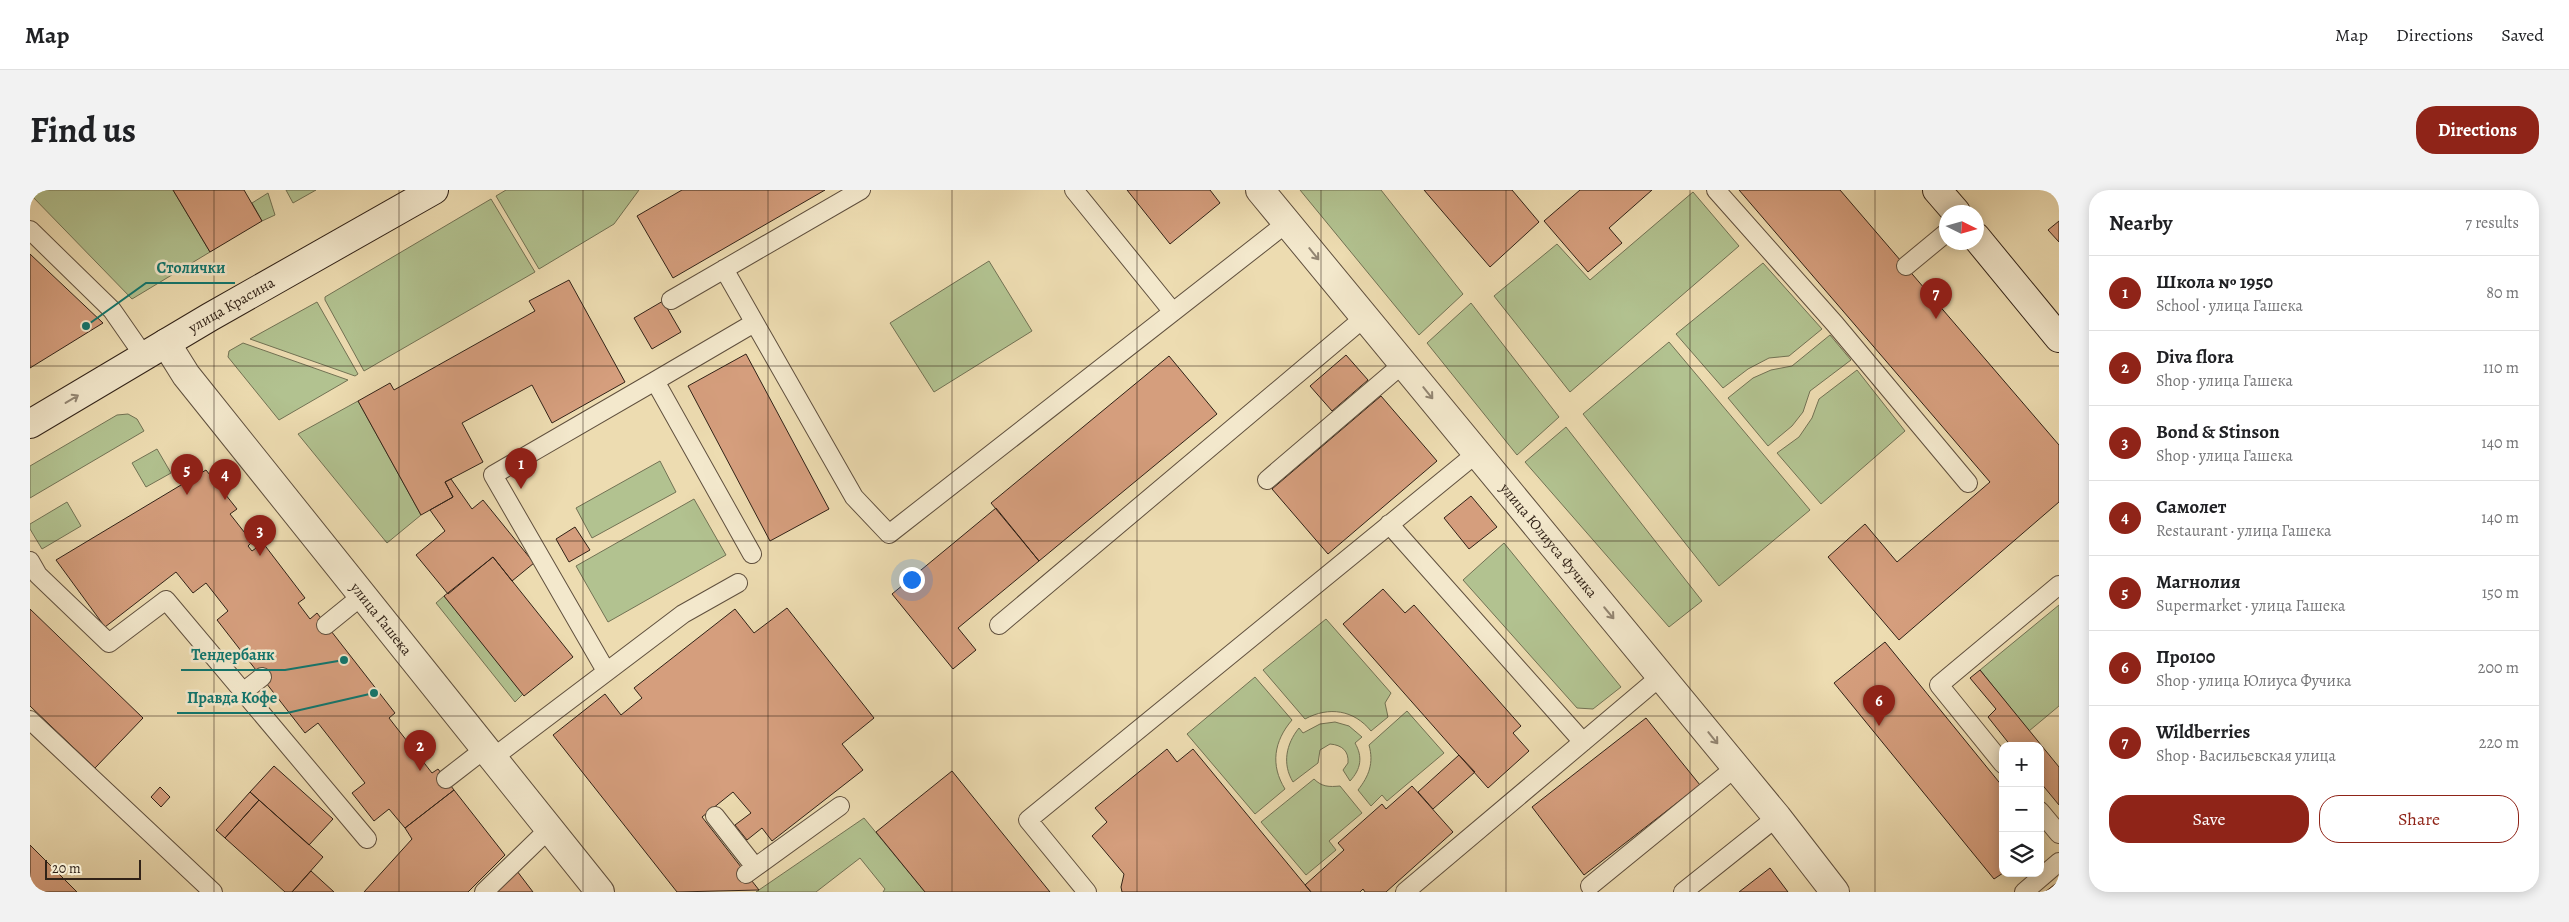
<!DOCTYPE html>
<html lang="en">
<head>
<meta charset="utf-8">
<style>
  :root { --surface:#fff; --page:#f2f2f2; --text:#202124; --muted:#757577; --line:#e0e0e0; --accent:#8f2418 }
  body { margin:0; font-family:Alegreya,serif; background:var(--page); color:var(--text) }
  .controls { position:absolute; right:15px; bottom:15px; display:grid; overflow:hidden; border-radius:10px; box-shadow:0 2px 12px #0003 }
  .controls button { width:45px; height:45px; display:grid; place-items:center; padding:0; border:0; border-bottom:1px solid var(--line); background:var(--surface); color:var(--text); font:25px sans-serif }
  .compass { position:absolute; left:1909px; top:15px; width:45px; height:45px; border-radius:50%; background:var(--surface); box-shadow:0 2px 12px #0003; rotate:95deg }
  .scale { position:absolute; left:15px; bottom:12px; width:96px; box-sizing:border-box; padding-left:5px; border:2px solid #312217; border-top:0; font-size:14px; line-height:18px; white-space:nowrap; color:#312217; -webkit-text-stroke:4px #f3e8cc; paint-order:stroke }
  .you { position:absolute; left:881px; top:389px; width:18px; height:18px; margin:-12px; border:4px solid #fff; border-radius:50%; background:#1a73e8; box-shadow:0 0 0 8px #1a73e833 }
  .badge { display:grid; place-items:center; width:32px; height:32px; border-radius:50%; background:var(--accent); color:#fff; font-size:16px; font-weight:700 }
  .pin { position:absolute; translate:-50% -41px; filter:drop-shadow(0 1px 2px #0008) }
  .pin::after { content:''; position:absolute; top:26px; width:18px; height:15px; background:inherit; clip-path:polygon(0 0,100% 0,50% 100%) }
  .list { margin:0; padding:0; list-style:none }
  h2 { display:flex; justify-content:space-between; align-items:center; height:65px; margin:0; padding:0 20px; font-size:21px }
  h2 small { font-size:16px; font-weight:400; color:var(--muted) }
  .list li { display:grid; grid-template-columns:32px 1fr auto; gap:15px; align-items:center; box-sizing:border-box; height:75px; padding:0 20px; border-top:1px solid var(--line) }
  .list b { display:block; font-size:19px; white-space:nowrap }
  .list p { margin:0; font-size:16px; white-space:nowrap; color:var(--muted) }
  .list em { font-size:16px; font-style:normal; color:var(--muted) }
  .actions { display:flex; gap:10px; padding:15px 20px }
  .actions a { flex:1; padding:11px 0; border:1px solid var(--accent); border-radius:20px; text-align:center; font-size:18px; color:var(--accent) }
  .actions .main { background:var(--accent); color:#fff }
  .icon { flex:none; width:28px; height:28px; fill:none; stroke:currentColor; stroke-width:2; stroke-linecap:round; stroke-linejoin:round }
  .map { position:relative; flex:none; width:2029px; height:702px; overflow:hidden; border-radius:20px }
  header { display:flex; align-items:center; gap:30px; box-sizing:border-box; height:70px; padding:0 25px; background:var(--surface); border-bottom:1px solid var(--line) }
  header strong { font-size:24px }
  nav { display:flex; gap:28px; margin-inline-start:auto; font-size:18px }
  .intro { display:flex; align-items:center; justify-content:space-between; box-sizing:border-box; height:120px; padding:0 30px }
  h1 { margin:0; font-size:35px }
  .button { padding:12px 22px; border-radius:20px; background:var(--accent); color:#fff; font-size:18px; font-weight:700 }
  main { display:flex; gap:30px; padding:0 30px }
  aside { flex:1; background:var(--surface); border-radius:20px; box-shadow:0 2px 12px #0003 }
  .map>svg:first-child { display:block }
  .green { fill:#b2c290; stroke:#727254 }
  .building { fill:#d59e7d; stroke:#312217 }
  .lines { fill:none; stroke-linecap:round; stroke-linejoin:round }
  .lane-casing { stroke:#60503e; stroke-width:20 }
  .street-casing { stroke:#60503e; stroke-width:30 }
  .secondary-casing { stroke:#312217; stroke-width:30 }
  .lane { stroke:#f3e8cc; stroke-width:18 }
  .street { stroke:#f3e8cc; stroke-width:28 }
  .secondary { stroke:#f3e8cc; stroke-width:28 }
  .oneway { stroke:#928572 }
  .grid { fill:none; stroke:#312217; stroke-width:1; stroke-opacity:0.55 }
  .labels { text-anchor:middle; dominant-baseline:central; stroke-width:5; stroke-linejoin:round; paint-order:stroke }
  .street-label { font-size:15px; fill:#312217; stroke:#f3e8cc }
  .leader { fill:none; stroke:#0f766e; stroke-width:2 }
  .callout-dot { fill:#0f766e; stroke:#f3e8cc; stroke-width:2 }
  .callout-label { font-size:16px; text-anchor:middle; font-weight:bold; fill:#0f766e; stroke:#f3e8cc; stroke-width:5; stroke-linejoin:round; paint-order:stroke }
</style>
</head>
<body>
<header>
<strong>Map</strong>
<nav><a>Map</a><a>Directions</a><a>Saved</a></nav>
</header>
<div class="intro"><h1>Find us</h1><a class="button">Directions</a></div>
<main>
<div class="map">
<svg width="2029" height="702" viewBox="0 0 2029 702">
  <rect width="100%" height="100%" fill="#eddcb1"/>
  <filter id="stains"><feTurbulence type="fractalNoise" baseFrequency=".004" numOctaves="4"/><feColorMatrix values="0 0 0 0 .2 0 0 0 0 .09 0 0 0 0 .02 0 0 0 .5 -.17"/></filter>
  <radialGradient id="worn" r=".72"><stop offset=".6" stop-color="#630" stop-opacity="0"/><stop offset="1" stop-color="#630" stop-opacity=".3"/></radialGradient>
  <path class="green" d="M 0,0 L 143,0 L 180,62 L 102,109 L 0,4 Z
    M 256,0 L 286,0 L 263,13 Z
    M 476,0 L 609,0 L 584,34 L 509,79 L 466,6 Z
    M 1270,0 L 1351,0 L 1433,104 L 1389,145 Z
    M 1663,2 L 1709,56 L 1540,202 L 1464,106 L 1527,54 L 1560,90 Z
    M 238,3 L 245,25 L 232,31 L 222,13 Z
    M 461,9 L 505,82 L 334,181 L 295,110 L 295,107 Z
    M 959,71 L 1002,141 L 904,202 L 860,133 Z
    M 1733,73 L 1792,139 L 1759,166 L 1739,168 L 1718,179 L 1693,198 L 1646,144 Z
    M 287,112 L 328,184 L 325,186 L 220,149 Z
    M 1441,113 L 1529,227 L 1487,265 L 1397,153 Z
    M 1800,145 L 1821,170 L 1780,201 L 1773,222 L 1762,236 L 1738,256 L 1698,208 L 1723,188 L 1741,180 L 1762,176 Z
    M 1639,152 L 1780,320 L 1689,396 L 1553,224 Z
    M 213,153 L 318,190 L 249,230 L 198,167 L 199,161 Z
    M 1827,180 L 1875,241 L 1791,314 L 1747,263 L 1769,247 L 1782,228 L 1789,209 Z
    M 328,211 L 391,325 L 357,353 L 268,244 Z
    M 98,224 L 107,229 L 114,241 L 0,308 L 0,276 L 87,225 Z
    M 1536,237 L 1672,411 L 1639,437 L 1495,272 Z
    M 127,259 L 141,283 L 116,297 L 102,273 Z
    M 630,271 L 646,302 L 562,348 L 546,318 Z
    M 664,309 L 696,365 L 578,432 L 546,376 Z
    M 37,312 L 51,336 L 12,359 L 0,339 L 0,334 Z
    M 1474,353 L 1591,497 L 1563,519 L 1547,518 L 1433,390 Z
    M 414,406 L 493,504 L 485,512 L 406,413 Z
    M 2029,415 L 2029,516 L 1999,541 L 1950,480 Z
    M 1296,429 L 1361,503 L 1355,513 L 1358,527 L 1341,541 C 1324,520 1299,516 1275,529 L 1233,480 Z
    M 1225,487 L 1262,530 C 1244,551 1240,575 1255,599 L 1225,624 L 1157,544 Z
    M 1377,521 L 1414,563 L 1357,611 L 1352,605 L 1341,616 L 1328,600 C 1339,586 1344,573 1339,555 Z
    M 1305,532 L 1319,536 L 1332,547 L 1325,553 C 1333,567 1331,579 1320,591 L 1313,580 L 1318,573 C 1319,561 1312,555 1300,554 L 1290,560 L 1288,573 L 1263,592 C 1252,574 1256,554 1269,538 L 1273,543 L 1290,534 Z
    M 1284,589 C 1292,597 1299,597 1310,596 L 1332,623 L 1299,651 L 1306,660 L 1276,685 L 1231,632 Z
    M 834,628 L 895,702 L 853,702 L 855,699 L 830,668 L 786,702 L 726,702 Z"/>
  <path class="building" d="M 143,0 L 214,0 L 232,31 L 180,62 Z
    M 652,0 L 795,0 L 643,88 L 607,26 Z
    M 1097,0 L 1180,0 L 1190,13 L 1140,54 Z
    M 1394,0 L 1482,0 L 1509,32 L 1460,77 Z
    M 1550,0 L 1622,0 L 1579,38 L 1592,53 L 1558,82 L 1514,31 Z
    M 1709,0 L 1810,0 L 2029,255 L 2029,312 L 1869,450 L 1798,367 L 1835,334 L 1867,372 L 1960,292 Z
    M 2029,31 L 2029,52 L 2018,40 Z
    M 0,64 L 73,133 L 0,178 Z
    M 539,90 L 595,192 L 522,233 L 502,195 L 432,233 L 453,272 L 415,292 L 423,307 L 391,325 L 328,211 L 360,193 L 364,200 L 505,121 L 499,111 Z
    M 633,111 L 651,142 L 622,159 L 604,128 Z
    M 716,164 L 799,319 L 740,351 L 658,196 Z
    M 1316,165 L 1338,190 L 1302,221 L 1280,196 Z
    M 1139,166 L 1187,224 L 1009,371 L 961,313 Z
    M 1351,206 L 1407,271 L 1298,364 L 1242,299 Z
    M 176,280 L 207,319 L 200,324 L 222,352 L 218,356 L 222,361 L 233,353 L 275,408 L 268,413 L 280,429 L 287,423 L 365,523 L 359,528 L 402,583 L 408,579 L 424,600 L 375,638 L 359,619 L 344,631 L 322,603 L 335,593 L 288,533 L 275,543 L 187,430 L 198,421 L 176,393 L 163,403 L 146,382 L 75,437 L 26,370 Z
    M 421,289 L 442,319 L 453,310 L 504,373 L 482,391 L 463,367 L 418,404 L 386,365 L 415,341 L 400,320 L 423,307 L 415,292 Z
    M 1441,306 L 1467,337 L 1439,359 L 1414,328 Z
    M 966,318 L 1009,371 L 928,438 L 946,460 L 923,479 L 862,404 Z
    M 545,337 L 560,360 L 539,372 L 526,349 Z
    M 463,367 L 543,467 L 494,506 L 414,406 Z
    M 1353,399 L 1375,423 L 1384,415 L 1491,536 L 1483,543 L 1499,561 L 1458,598 L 1313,434 Z
    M 757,418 L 844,528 L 812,554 L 833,580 L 742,651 L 732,638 L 717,650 L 705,635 L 721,623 L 703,602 L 672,627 L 729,700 L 647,702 L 523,545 L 575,504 L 591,525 L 612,508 L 604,498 L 705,419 L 724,443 Z
    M 0,419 L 113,528 L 65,578 L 0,516 Z
    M 1855,452 L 1973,597 L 1973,683 L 1964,689 L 1804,493 Z
    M 1950,480 L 2029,577 L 2029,615 L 2010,592 L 2010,556 L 1981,556 L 1958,527 L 1966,519 L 1940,488 Z
    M 1616,528 L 1670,595 L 1554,685 L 1502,617 Z
    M 1137,559 L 1147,572 L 1163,559 L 1281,702 L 1092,702 L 1091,697 L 1094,684 L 1062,646 L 1077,632 L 1065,618 Z
    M 1429,565 L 1445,582 L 1403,619 L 1388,602 Z
    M 244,576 L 303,629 L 279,655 L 220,602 Z
    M 922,581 L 1020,702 L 895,702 L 846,642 Z
    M 1382,596 L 1423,642 L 1356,702 L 1335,702 L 1333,699 L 1330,702 L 1281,702 L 1275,695 L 1314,660 L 1308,653 L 1352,614 L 1356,619 Z
    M 130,597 L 140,607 L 131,617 L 121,607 Z
    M 424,600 L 475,665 L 438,702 L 334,702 L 382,649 L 375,638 Z
    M 220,602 L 229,610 L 195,648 L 186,640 Z
    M 229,610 L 293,667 L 262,702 L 255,702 L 195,648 Z
    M 0,655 L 47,702 L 0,702 Z
    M 1740,678 L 1758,702 L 1709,702 Z
    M 281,681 L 304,702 L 262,702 Z
    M 487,681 L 503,702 L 465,702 Z
    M 2029,691 L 2029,702 L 2015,702 Z"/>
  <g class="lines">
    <g class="lane-casing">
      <path id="lane" d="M 1044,0 L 1143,122
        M 1686,0 L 1805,134 L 1938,293
        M 0,40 L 82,120 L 114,166
        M 1876,76 L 1916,43
        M 694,79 L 824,307 L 859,344 L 1258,32
        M 641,110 L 831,0
        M 1237,290 L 1374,173
        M 1359,334 L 1553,552
        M 722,364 L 625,191 L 724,133
        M 0,371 L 8,385 L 79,453 L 136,410 L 337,649
        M 296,435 L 333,405
        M 969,435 L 1335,127
        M 576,481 L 463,285 L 625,191
        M 213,502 L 232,487
        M 0,530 L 183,702
        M 464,567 L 653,424 L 708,393
        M 1973,574 L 1909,495 L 2029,395
        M 416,589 L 456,558
        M 2010,621 L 2029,644
        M 685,626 L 725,677
        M 716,684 L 810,616
        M 1560,696 L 1706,577
        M 454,702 L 520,638
        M 1057,702 L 998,630 L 1447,263
        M 1375,702 L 1631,486
        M 1653,702 L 1747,627
        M 1994,702 L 2029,672"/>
    </g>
    <g class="street-casing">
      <g id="street">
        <path id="s1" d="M 1230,0 L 1747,627 L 1805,702"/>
        <path id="s2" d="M 136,153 L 156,185 L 570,702"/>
      </g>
    </g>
    <g class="secondary-casing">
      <g id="secondary">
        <path d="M 1907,0 L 1926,22"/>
        <path d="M 1946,47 L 2029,148"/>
        <path id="s3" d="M 0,234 L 180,127 L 404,0"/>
      </g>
    </g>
    <use href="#lane" class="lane"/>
    <use href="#street" class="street"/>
    <use href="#secondary" class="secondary"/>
  </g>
  <defs><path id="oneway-shaft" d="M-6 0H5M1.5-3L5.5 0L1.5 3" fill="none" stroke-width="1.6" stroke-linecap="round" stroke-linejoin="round" transform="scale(1.25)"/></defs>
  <g class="oneway">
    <use href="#oneway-shaft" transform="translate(1284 64) rotate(51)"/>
    <use href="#oneway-shaft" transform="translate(1398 203) rotate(51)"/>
    <use href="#oneway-shaft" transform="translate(42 209) rotate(-31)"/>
    <use href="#oneway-shaft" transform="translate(1579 423) rotate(50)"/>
    <use href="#oneway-shaft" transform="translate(1683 548) rotate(51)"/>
  </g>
  <path class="grid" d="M 184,0 L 184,702M 369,0 L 369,702M 553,0 L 553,702M 738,0 L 738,702M 922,0 L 922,702M 1107,0 L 1107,702M 1291,0 L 1291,702M 1476,0 L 1476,702M 1660,0 L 1660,702M 1845,0 L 1845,702M 0,176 L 2029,176M 0,351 L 2029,351M 0,526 L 2029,526"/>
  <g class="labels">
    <g class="street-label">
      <text stroke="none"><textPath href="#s3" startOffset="234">улица Красина</textPath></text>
      <text stroke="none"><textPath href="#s1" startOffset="454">улица Юлиуса Фучика</textPath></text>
      <text stroke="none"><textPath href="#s2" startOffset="350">улица Гашека</textPath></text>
    </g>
  </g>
  <path class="leader" d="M56 136L116 93H205M314 470L255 480H151M344 503L257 523H147"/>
  <g class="callout-dot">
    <circle cx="56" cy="136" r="5"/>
    <circle cx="314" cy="470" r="5"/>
    <circle cx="344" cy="503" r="5"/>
  </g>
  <g class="callout-label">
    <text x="161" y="83">Столички</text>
    <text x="203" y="470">Тендербанк</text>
    <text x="202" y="513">Правда Кофе</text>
  </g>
  <rect width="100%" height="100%" filter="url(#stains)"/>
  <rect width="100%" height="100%" fill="url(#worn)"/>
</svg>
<div class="controls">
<button>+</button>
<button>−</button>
<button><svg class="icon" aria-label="layers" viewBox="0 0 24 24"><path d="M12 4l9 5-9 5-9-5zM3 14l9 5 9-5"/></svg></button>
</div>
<svg class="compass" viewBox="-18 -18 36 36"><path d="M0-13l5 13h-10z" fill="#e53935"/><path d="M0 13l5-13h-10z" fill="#757577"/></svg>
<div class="scale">20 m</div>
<div class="you"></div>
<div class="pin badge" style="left:491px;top:299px">1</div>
<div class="pin badge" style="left:390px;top:581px">2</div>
<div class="pin badge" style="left:230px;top:366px">3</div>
<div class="pin badge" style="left:195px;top:310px">4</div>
<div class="pin badge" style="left:157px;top:305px">5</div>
<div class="pin badge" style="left:1849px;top:536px">6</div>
<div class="pin badge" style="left:1906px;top:129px">7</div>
</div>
<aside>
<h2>Nearby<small>7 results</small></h2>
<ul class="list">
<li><span class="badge">1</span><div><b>Школа № 1950</b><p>School · улица Гашека</p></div><em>80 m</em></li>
<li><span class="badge">2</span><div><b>Diva flora</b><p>Shop · улица Гашека</p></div><em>110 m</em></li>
<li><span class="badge">3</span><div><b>Bond &amp; Stinson</b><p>Shop · улица Гашека</p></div><em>140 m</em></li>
<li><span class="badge">4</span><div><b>Самолет</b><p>Restaurant · улица Гашека</p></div><em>140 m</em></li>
<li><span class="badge">5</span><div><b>Магнолия</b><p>Supermarket · улица Гашека</p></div><em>150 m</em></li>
<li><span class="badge">6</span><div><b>Про100</b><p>Shop · улица Юлиуса Фучика</p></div><em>200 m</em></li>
<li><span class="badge">7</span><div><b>Wildberries</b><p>Shop · Васильевская улица</p></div><em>220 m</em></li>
</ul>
<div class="actions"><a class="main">Save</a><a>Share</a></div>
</aside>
</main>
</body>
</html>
